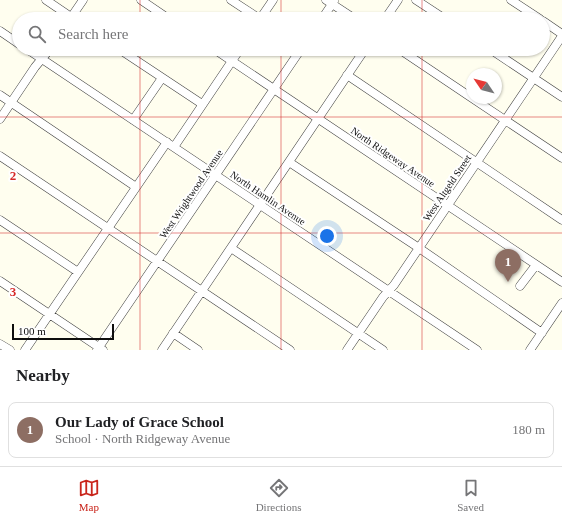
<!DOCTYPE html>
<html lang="en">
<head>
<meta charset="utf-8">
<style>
  :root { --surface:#fff; --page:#f2f2f2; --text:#202124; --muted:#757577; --line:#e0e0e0; --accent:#c9251b }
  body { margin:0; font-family:"Times New Roman",serif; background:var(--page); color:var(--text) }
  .compass { position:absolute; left:466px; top:68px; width:36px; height:36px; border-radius:50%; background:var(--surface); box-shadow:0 1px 3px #0004; rotate:305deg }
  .scale { position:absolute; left:12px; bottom:10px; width:102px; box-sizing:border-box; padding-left:4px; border:2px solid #0e0e0e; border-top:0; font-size:11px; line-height:14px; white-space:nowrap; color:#0e0e0e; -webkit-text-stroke:3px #fff; paint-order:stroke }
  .you { position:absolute; left:327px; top:236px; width:14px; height:14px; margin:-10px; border:3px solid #fff; border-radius:50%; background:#1a73e8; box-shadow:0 0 0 6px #1a73e833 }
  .badge { display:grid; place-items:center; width:26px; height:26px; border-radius:50%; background:var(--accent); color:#fff; font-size:13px; font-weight:700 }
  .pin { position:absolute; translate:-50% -33px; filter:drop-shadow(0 1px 2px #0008) }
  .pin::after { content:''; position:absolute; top:21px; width:14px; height:12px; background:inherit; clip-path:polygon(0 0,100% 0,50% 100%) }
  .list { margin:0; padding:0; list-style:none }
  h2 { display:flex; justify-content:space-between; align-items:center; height:52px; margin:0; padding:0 16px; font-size:17px }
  h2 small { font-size:13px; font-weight:400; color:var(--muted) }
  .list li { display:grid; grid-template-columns:26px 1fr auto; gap:12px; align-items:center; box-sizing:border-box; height:56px; margin:0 8px 8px; padding:0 8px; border:1px solid var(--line); border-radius:8px }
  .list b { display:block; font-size:15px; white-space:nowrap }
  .list p { margin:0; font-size:13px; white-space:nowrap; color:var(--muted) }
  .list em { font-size:13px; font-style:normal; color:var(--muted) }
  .icon { flex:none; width:22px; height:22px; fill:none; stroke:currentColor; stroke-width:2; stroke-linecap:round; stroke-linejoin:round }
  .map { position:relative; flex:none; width:562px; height:350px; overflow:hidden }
  .search { position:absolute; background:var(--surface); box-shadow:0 1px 3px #0004; left:12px; right:12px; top:12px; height:44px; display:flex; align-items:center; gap:10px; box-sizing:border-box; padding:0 14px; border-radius:22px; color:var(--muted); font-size:15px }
  .sheet { height:116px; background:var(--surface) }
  nav { display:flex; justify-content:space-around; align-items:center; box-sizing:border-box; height:56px; border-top:1px solid var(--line); background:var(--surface); font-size:11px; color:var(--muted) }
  nav a { display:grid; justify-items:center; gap:2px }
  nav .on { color:var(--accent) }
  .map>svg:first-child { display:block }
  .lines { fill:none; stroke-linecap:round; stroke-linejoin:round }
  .minor-casing { stroke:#414141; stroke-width:9 }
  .minor { stroke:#fff; stroke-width:8 }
  .grid { fill:none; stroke:#d62828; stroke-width:1; stroke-opacity:0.55 }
  .labels { text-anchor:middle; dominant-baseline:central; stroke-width:4; stroke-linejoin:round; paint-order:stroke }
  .street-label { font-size:10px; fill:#0e0e0e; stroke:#fff }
  .grid-label { font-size:13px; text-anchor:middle; font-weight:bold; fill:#d62828; stroke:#fff; stroke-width:4; stroke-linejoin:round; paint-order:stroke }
</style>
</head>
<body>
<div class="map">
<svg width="562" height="350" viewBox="0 0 562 350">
  <rect width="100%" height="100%" fill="#fffeef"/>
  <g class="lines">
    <g class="minor-casing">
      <path id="minor" d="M 46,0 L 74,19
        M 141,0 L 169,19
        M 231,0 L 260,19
        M 326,0 L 355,19
        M 416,0 L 445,19
        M 511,0 L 540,19
        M 70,19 L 83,0
        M 260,19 L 273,0
        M 322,19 L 334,1
        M 385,19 L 398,0
        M 543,21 L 562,34
        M 0,31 L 19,44
        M 27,49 L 477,350
        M 119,49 L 202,104
        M 214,49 L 562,282
        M 399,49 L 472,98
        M 490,49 L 562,97
        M 347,75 L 562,220
        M 0,95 L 136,187
        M 472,98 L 562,158
        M 0,119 L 35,67 L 50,49
        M 133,120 L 162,78
        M 174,147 L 240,49
        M 0,156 L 290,350
        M 289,162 L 419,248 L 542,333
        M 0,220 L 78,272
        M 231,248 L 383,350
        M 0,281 L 103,350
        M 520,286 L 536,265
        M 173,333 L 198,350
        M 0,344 L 10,350
        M 25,350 L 167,142
        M 97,350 L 301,49
        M 162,350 L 365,49
        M 347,350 L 383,297 L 394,285 L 562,36
        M 530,350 L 562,303"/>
    </g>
    <use href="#minor" class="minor"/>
  </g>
  <path class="grid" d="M 140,0 L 140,19M 281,0 L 281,19M 422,0 L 422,19M 140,49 L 140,350M 281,49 L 281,350M 422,49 L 422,350M 0,117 L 562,117M 0,233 L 562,233"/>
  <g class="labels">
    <g class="street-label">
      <text transform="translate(393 157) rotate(34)">North Ridgeway Avenue</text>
      <text transform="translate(447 188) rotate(-56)">West Altgeld Street</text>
      <text transform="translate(191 194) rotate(-56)">West Wrightwood Avenue</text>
      <text transform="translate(268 198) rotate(34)">North Hamlin Avenue</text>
    </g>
  </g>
  <g class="grid-label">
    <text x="13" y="180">2</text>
    <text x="13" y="296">3</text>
  </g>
</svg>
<svg class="compass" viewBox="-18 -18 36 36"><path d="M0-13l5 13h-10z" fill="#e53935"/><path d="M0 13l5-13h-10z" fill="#757577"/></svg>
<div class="scale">100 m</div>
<div class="you"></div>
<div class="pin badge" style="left:508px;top:282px;background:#8d6e63">1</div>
<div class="search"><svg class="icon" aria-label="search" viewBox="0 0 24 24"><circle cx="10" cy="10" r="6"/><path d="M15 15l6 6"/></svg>Search here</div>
</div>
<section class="sheet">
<h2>Nearby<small></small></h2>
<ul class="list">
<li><span class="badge" style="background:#8d6e63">1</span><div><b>Our Lady of Grace School</b><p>School · North Ridgeway Avenue</p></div><em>180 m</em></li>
</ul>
</section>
<nav>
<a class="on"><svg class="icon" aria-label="map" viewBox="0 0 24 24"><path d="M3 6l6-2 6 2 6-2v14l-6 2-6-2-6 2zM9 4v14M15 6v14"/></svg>Map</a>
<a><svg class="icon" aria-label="directions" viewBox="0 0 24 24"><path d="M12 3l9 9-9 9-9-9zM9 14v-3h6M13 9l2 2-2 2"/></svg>Directions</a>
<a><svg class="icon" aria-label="saved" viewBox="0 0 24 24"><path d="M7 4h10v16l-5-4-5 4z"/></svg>Saved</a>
</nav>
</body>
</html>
